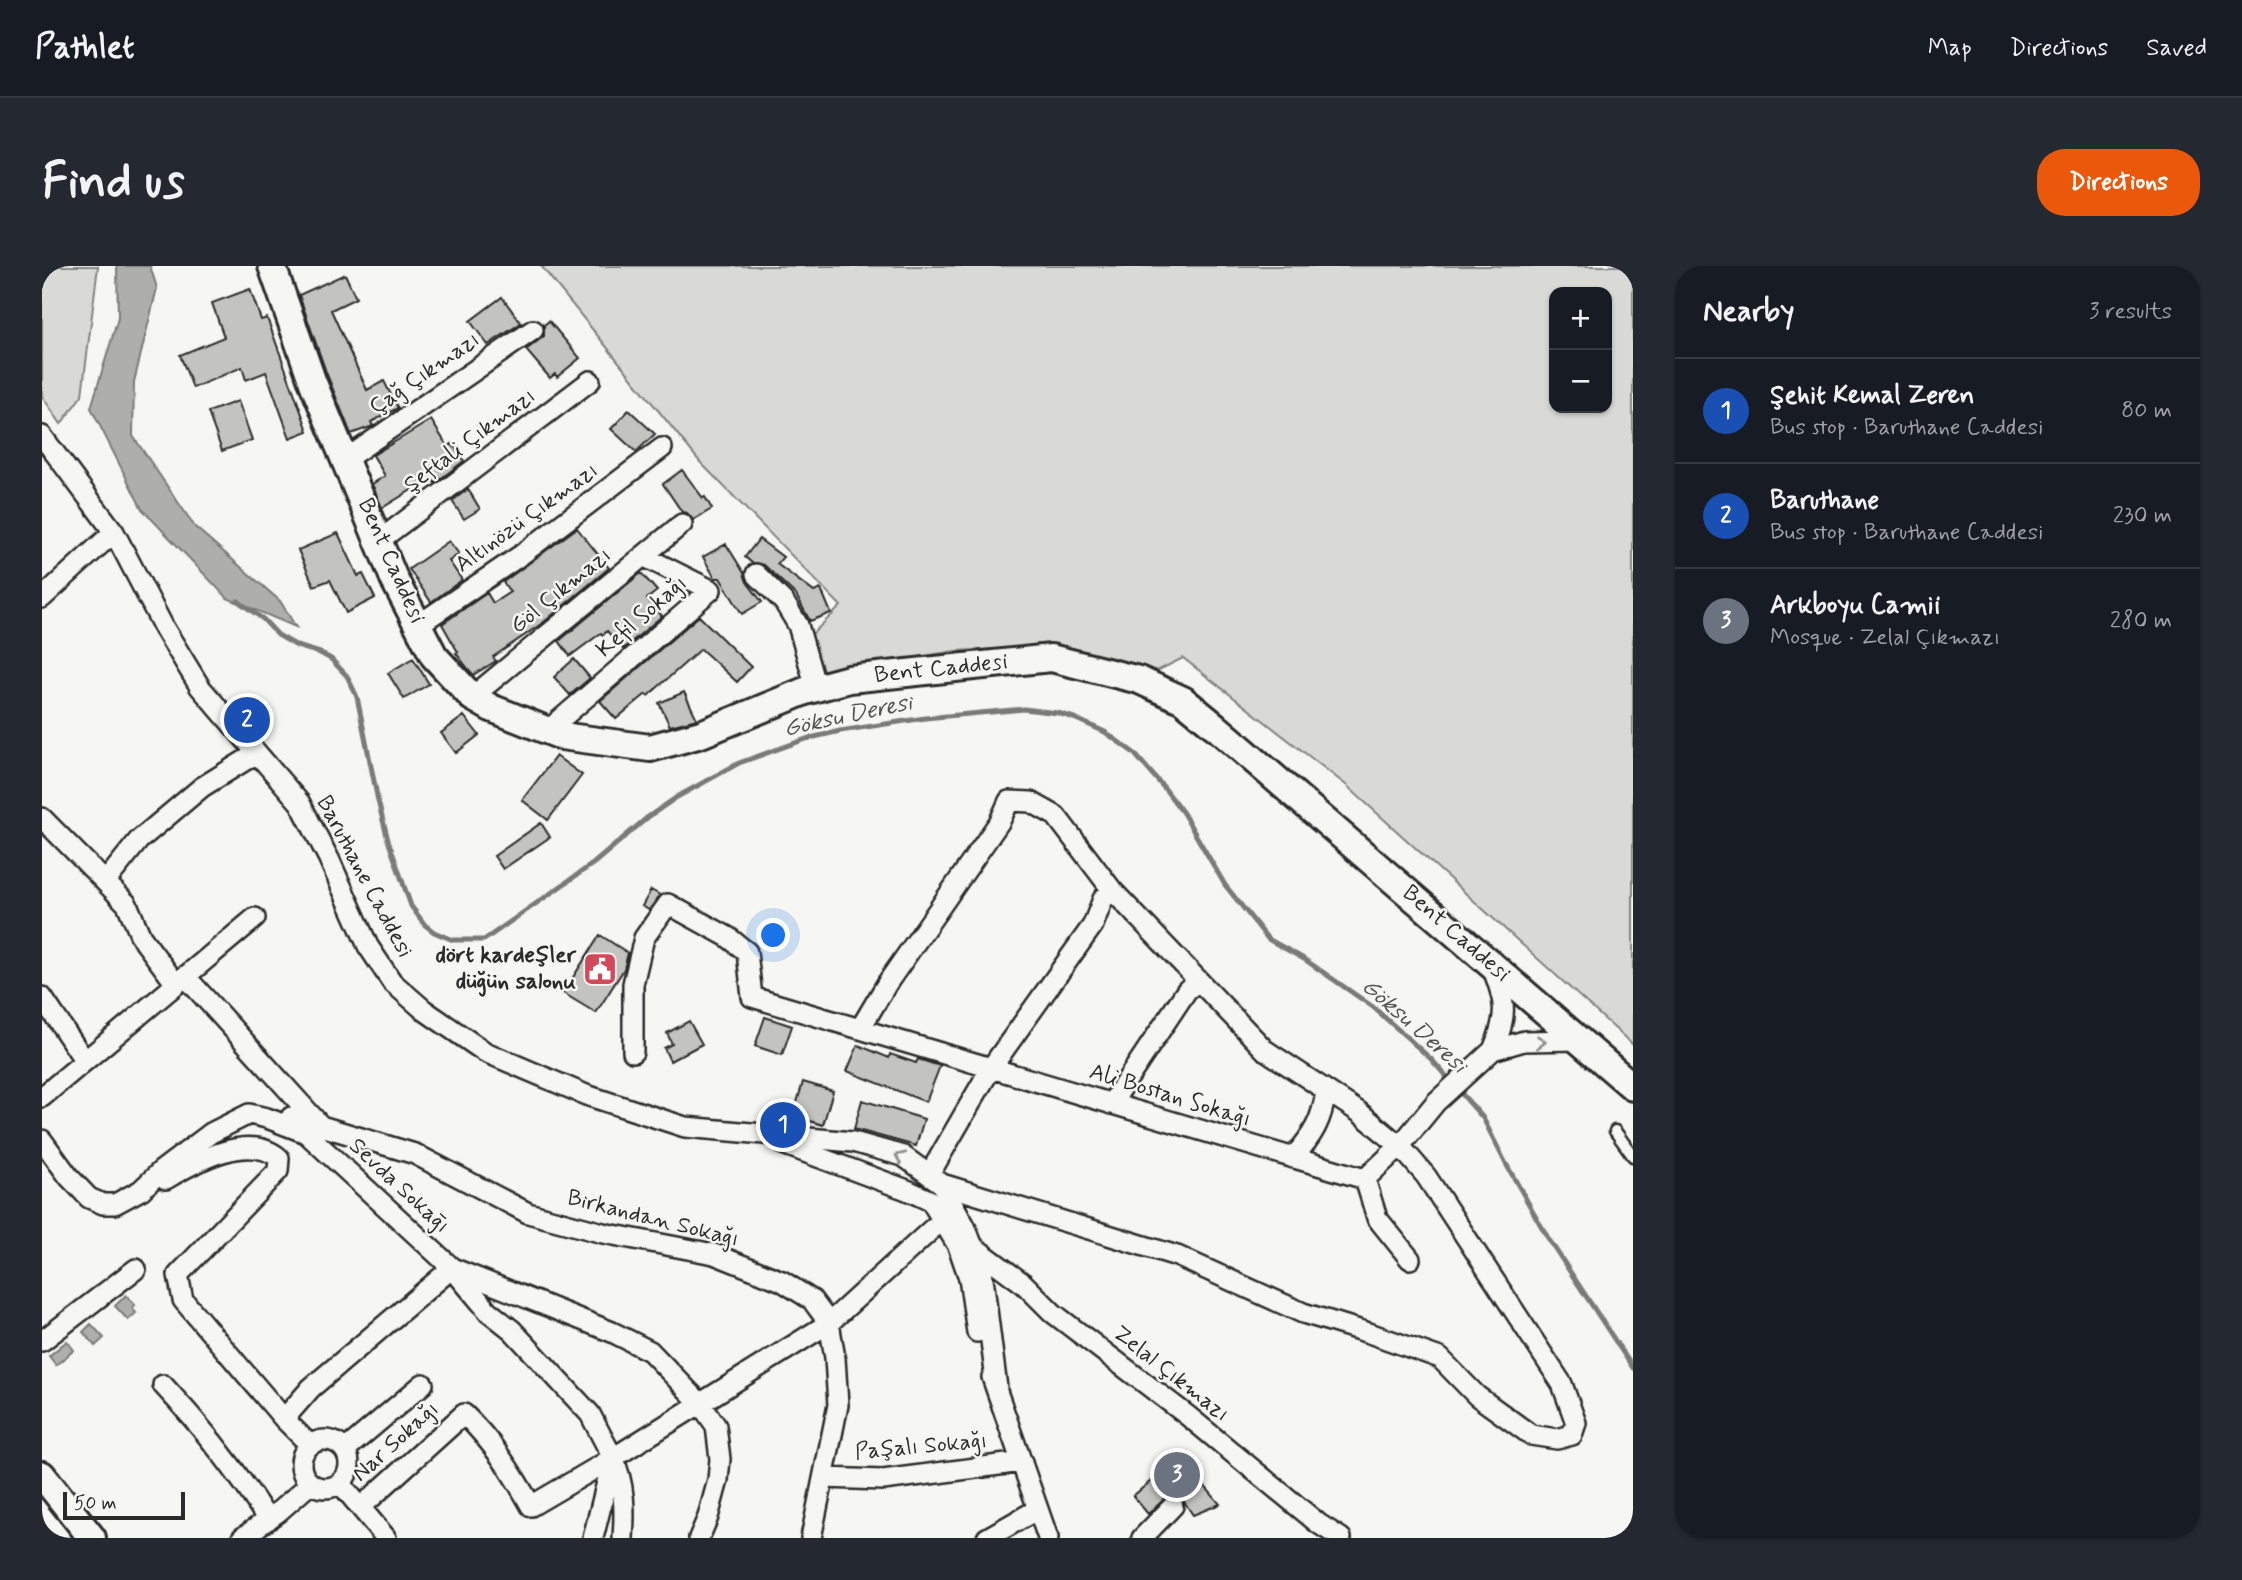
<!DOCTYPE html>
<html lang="en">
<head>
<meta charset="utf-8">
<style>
  :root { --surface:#171b24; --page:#242831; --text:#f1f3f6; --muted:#9ea1a6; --line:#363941; --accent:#ea580c }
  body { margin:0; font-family:Mynerve,sans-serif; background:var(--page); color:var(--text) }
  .controls { position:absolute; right:21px; top:21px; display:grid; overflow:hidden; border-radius:14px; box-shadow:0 2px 5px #0004 }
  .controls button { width:63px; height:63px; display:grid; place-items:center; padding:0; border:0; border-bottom:2px solid var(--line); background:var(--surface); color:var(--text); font:35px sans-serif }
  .scale { position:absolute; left:21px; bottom:18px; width:122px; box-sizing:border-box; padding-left:7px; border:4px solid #2b2b2b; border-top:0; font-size:19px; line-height:24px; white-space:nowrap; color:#2b2b2b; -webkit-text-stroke:5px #f6f6f2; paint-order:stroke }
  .you { position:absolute; left:732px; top:670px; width:24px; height:24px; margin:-18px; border:5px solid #fff; border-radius:50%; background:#1a73e8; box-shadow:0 0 0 10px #1a73e833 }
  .badge { display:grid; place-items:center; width:46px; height:46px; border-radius:50%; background:var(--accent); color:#fff; font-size:23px; font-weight:700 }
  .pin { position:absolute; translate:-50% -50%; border:4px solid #fff; box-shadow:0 2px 7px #0006 }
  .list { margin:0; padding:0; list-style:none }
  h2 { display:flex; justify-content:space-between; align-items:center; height:91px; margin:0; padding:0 28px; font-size:30px }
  h2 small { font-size:23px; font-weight:400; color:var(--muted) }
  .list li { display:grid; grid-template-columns:46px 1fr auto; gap:21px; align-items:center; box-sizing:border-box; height:105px; padding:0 28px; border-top:2px solid var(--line) }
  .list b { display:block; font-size:26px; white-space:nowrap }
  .list p { margin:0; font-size:23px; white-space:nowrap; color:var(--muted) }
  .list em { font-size:23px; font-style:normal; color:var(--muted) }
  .map { position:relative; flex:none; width:1591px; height:1272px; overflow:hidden; border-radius:28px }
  header { display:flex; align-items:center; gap:42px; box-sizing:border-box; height:98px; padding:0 35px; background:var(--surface); border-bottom:2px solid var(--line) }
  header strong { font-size:33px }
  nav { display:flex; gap:38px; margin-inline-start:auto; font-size:24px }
  .intro { display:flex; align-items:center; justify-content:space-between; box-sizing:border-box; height:168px; padding:0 42px }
  h1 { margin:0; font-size:49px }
  .button { padding:18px 32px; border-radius:28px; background:var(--accent); color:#fff; font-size:24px; font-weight:700 }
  main { display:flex; gap:42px; padding:0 42px }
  aside { flex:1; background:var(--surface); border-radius:28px; box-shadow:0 2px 5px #0004 }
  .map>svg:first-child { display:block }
  .green { fill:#d9d9d5; stroke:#828280; stroke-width:2; fill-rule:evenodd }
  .water { fill:#aeaeab; stroke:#7a7a78; stroke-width:2 }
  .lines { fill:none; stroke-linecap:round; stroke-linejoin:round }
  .stream { stroke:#7a7a78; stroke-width:5 }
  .building { fill:#c3c3c0; stroke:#2b2b2b; stroke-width:2 }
  .lane-casing { stroke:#2b2b2b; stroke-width:15 }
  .street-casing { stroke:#2b2b2b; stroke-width:24 }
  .secondary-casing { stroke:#2b2b2b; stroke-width:32 }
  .lane { stroke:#f6f6f2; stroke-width:10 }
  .street { stroke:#f6f6f2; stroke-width:19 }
  .secondary { stroke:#f6f6f2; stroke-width:26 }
  .oneway { stroke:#90908e }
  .labels { text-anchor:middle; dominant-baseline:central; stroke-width:5; stroke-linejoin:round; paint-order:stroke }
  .street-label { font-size:23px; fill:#2b2b2b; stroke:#f6f6f2 }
  .poi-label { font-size:23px; font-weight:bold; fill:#2b2b2b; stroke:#f6f6f2; text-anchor:end }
  .water-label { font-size:24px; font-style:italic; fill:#525251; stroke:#f6f6f2 }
</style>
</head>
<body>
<header>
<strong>Pathlet</strong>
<nav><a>Map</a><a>Directions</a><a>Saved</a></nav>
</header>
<div class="intro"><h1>Find us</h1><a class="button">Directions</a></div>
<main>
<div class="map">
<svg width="1591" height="1272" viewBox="0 0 1591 1272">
  <rect width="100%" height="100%" fill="#f6f6f2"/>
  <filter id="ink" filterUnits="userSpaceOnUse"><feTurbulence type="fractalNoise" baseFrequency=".0143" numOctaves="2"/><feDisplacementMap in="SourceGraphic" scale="14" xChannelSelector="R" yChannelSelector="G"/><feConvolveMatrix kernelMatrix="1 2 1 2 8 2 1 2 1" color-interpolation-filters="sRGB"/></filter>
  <g filter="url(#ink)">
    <path class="green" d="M 0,0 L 56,0 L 40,129 L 19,158 L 0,130 Z
      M 499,0 L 1591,0 L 1591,779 L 1304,519 L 1141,392 L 1115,405 L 1088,397 L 1012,380 L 913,385 L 782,406 L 768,370 L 799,340 L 658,196 ZM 1512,26 L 1565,26 L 1565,142 L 1512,142 Z"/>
    <path class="water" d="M 75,0 L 108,0 L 115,22 L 92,116 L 91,170 L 153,261 L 238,335 L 254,361 L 185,332 L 100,243 L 49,142 L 76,52 Z
      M 84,1029 L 93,1039 L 90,1042 L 94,1047 L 86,1054 L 73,1040 Z
      M 49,1058 L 62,1072 L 53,1080 L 41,1066 Z
      M 25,1075 L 32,1084 L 14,1099 L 7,1090 Z"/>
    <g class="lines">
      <path class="stream" d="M 196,335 L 221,353 L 236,369 L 255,380 L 278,387 L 289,393 L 305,410 L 315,431 L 336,535 L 346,574 L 369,640 L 383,659 L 392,666 L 411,674 L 442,674 L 552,597 L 606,551 L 635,531 L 697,497 L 764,473 L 798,465 L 883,452 L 982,443 L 1016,447 L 1032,452 L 1063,466 L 1092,487 L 1123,523 L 1141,547 L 1183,619 L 1226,673 L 1262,693 L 1331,741 L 1389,793 L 1441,852 L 1463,896 L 1506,972 L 1591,1102"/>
    </g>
    <path class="building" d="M 303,8 L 314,32 L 289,44 L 325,124 L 342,115 L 356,142 L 329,156 L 331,160 L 309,168 L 284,106 L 257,29 Z
      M 208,23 L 219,54 L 225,52 L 266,165 L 248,172 L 224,106 L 204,114 L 200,101 L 151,122 L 138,89 L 182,71 L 170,37 Z
      M 460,31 L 479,57 L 446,79 L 428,55 Z
      M 507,55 L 538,92 L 515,111 L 513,108 L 508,112 L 484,84 L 502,70 L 502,59 Z
      M 196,135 L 210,174 L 180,185 L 166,146 Z
      M 587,144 L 613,168 L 594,186 L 569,163 Z
      M 389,154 L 406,181 L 410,178 L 422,195 L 393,217 L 389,212 L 340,242 L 330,218 L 343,210 L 331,189 Z
      M 640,204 L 661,232 L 663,231 L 670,243 L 651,254 L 645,247 L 640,246 L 621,218 Z
      M 426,223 L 438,243 L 422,253 L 410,235 Z
      M 535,262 L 567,302 L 502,356 L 451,391 L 454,395 L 431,409 L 414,387 L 416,386 L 400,358 L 445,327 L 451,337 L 468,326 L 461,316 Z
      M 296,267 L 316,310 L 321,308 L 333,332 L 304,347 L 288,314 L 272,320 L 256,284 Z
      M 717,273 L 741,291 L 735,298 L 772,326 L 779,323 L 789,347 L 768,355 L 754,329 L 722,299 L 710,297 L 703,291 Z
      M 407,275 L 417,288 L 407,295 L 420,314 L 389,336 L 367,303 Z
      M 684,278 L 702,307 L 705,316 L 720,336 L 700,348 L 678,312 L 673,312 L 661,291 Z
      M 599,307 L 615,325 L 605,333 L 620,350 L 581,383 L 565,365 L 561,369 L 559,367 L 528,390 L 517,375 Z
      M 657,350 L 709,401 L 695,416 L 659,383 L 606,430 L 604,428 L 574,453 L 558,435 Z
      M 371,392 L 387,418 L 362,433 L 346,407 Z
      M 532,393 L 548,412 L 528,429 L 512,411 Z
      M 642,426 L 655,453 L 628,460 L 617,437 Z
      M 422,450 L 437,469 L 414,487 L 399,467 Z
      M 514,490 L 540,509 L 506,554 L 480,534 Z
      M 499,557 L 508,571 L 461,603 L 452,590 Z
      M 609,624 L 618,629 L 607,644 L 600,640 Z
      M 558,669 L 586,687 L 582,703 L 554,747 L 521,727 Z
      M 723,751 L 750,760 L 740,789 L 713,780 Z
      M 647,755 L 660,778 L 628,795 L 622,782 L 630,778 L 625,767 Z
      M 816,779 L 847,792 L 848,788 L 874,797 L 876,793 L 898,800 L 884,836 L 805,805 Z
      M 761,816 L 791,825 L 781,859 L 751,850 Z
      M 820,834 L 882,853 L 874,880 L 812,863 Z
      M 1138,1191 L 1178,1238 L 1151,1249 L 1139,1231 L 1128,1228 L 1106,1248 L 1091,1230 Z"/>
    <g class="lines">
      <g class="lane-casing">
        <path id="lane" d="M 1573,865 L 1591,890"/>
      </g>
      <g class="street-casing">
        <path id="street" d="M 0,170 L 72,266 L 122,362 L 158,421 L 258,537 L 287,593 L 326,680 L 350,716 L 382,744 L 443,786 L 544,829 L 643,861 L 811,876 L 861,890 L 900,918 L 923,960 L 940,1004 L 955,1122
          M 304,193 L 491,64
          M 338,274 L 548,115
          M 714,308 L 742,336 L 756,359 L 774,422
          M 0,332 L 72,266
          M 376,359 L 479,289 L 620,182
          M 430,431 L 640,258
          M 505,465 L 669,324 L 601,290
          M 0,552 L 85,638 L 99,671 L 134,718
          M 64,615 L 97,574 L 160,521 L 215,487
          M 1450,701 C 1464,736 1466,749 1451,784 L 1482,775 L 1537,774
          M 143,710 L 277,858
          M 0,731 L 43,795
          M 818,763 L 1323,913 L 1358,880 L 1394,836 L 1451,784
          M 591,786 L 591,718 L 602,672 L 626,638 L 686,671 L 705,686 L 710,731 L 818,763 L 846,716 L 958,555 L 967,535 L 989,536 L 1014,550 L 1070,624 L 1223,784 L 1317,846 L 1358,880 L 1384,910 L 1520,1118 L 1534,1157 L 1530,1169 L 1515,1173 L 1489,1169 L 1435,1130 L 1398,1092 L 1327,1067 L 1261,1047 L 1135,990 L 900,918
          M 0,831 L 213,652
          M 1069,838 L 1145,724 L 1155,716
          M 249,851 L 373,888 L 486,947 L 561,967 L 672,988 L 740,1015 L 770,1034 L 787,1057 L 793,1092 L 796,1139 L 769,1272
          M 0,874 L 27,911 L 47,932 L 61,938 L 73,938 L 99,924 L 120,904 L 169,867 L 207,848 L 225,852 L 264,867 L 410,1002 L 446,1045 L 470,1064 L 548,1148 L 571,1192 L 551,1272
          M 741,878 L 865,924 L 889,935 L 916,980 L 927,1012 L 935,1066
          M 1251,892 C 1271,869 1280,855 1284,825
          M 887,909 L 949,802 L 1051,659 L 1061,633 L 1070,624
          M 124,913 C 154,895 207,866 237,892 L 236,905 L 136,1009 L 141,1034 L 242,1153 L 268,1179
          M 1323,913 L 1335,952 L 1368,993
          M 932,981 L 982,1018 L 1011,1047 L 1146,1150 L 1277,1258 L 1299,1272
          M 0,1075 L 94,1003
          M 950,1111 L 1006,1272
          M 121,1119 C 161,1162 194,1203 226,1254
          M 242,1153 L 269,1122 L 410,1002 L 570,1066 L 608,1085 L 658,1137 L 674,1160 L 678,1193 L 676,1214 L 666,1251 L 657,1272
          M259 1198a24 24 0 1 1 48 0a24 24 0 1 1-48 0Z
          M 303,1184 L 381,1118
          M 571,1192 C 583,1218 583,1245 581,1272
          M 782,1212 L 841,1214 L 980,1196
          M 298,1217 L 344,1272
          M 319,1241 L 422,1148 C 450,1175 470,1206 489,1240 L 571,1192 L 787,1057 L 900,954
          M 200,1272 L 236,1246 L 268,1218
          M 945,1272 L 996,1243
          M 1100,1272 L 1131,1240"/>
      </g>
      <g class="secondary-casing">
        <path id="secondary" d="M 230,0 L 271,117 L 353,315 L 392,390 L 430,431 L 449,442 L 519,470 L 608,482 L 659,468 L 763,425 L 807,413 L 1009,392 L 1097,414 L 1141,434 L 1174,461 L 1591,821
          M 0,1209 L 50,1272"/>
      </g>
      <use href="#lane" class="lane"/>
      <use href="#street" class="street"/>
      <use href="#secondary" class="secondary"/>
    </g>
    <defs><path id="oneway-chevron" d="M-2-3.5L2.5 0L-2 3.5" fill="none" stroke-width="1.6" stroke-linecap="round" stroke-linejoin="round" transform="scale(1.75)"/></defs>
    <g class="oneway">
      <use href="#oneway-chevron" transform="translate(1499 776) rotate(1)"/>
      <use href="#oneway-chevron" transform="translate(858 891) rotate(-156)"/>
    </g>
  </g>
  <defs>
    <g id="civic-square" transform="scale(1.75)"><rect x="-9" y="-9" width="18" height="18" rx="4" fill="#d1495b" stroke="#f6f6f2"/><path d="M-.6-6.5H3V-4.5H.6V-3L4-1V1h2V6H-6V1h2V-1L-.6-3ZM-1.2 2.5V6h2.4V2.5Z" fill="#fff"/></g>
  </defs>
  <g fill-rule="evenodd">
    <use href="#civic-square" x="558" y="703"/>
  </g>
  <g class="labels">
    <g class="street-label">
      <text transform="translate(383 108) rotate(-35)">Çağ Çıkmazı</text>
      <text transform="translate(428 175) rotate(-37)">Şeftali Çıkmazı</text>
      <text transform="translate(485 252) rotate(-36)">Altınözü Çıkmazı</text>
      <text transform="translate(349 295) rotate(66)">Bent Caddesi</text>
      <text transform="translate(519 325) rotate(-39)">Göl Çıkmazı</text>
      <text transform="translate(600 351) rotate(-41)">Kefil Sokağı</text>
      <text transform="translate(899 403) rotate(-6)">Bent Caddesi</text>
      <text transform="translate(322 611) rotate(62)">Baruthane Caddesi</text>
      <text transform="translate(1414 668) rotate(41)">Bent Caddesi</text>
      <text transform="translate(1128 830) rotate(17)">Ali Bostan Sokağı</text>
      <text transform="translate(357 920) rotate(43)">Sevda Sokaḡı</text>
      <text transform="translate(611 953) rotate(14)">Birkandan Sokağı</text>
      <text transform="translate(1129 1108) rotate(38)">Zelal Çıkmazı</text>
      <text transform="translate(354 1176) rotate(-42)">Nar Sokağı</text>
      <text transform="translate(879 1181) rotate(-5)">Paşalı Sokağı</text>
    </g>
    <g class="poi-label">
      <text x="534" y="690">dört kardeşler<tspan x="534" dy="26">düğün salonu</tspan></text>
    </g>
    <g class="water-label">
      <text transform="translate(806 450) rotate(-12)">Göksu Deresi</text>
      <text transform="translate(1372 760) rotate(41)">Göksu Deresi</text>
    </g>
  </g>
</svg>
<div class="controls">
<button>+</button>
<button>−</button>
</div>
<div class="scale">50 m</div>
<div class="you"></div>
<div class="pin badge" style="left:741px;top:859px;background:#1a4fb4">1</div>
<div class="pin badge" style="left:205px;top:454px;background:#1a4fb4">2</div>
<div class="pin badge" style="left:1135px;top:1209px;background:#6b7280">3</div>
</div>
<aside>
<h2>Nearby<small>3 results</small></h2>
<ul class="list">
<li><span class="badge" style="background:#1a4fb4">1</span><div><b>Şehit Kemal Zeren</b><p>Bus stop · Baruthane Caddesi</p></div><em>80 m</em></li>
<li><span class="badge" style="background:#1a4fb4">2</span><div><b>Baruthane</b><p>Bus stop · Baruthane Caddesi</p></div><em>230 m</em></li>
<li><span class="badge" style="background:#6b7280">3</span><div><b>Arkboyu Camii</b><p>Mosque · Zelal Çıkmazı</p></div><em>280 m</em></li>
</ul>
</aside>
</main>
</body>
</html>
